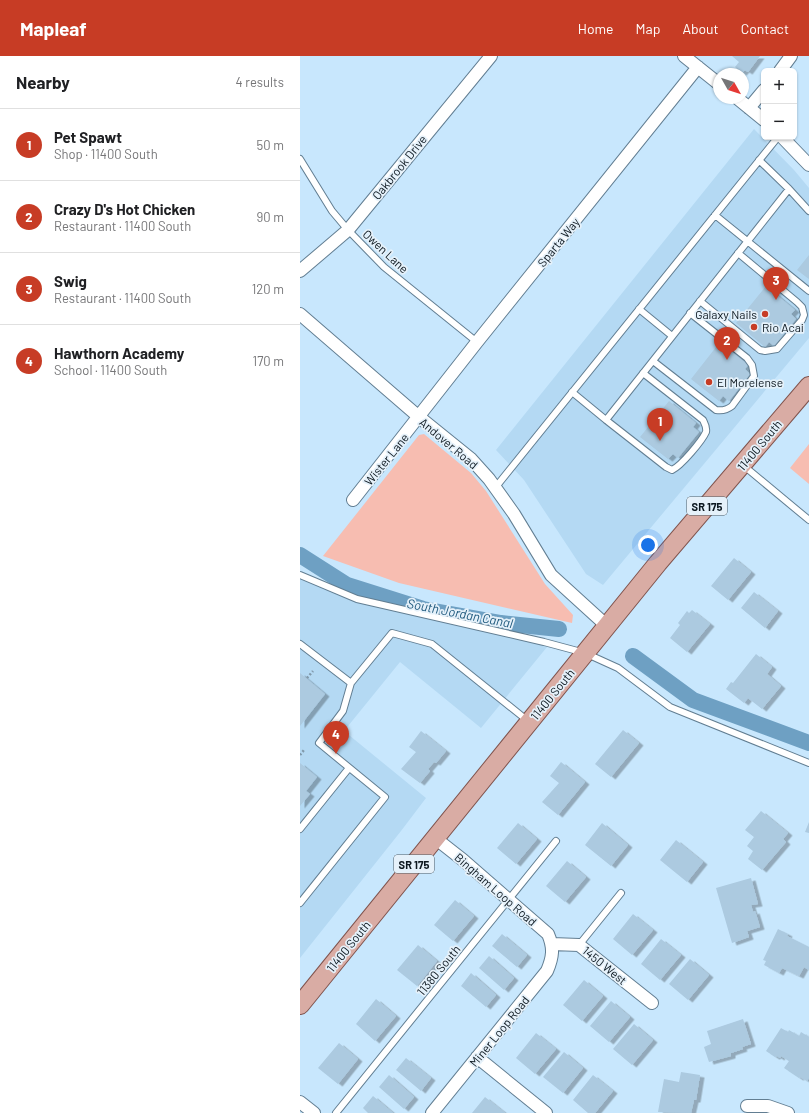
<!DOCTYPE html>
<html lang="en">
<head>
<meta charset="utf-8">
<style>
  :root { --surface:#fff; --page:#f6f6f6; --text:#202124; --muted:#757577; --line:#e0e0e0; --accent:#c73c25 }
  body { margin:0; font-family:Barlow,sans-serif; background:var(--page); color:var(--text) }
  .controls { position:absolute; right:12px; top:12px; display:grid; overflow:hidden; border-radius:6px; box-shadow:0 1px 3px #0004 }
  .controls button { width:36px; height:36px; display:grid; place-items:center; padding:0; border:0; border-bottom:1px solid var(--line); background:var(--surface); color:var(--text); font:20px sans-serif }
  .compass { position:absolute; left:413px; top:12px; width:36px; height:36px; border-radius:50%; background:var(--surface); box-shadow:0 1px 3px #0004; rotate:129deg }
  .you { position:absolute; left:348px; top:489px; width:14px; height:14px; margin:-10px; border:3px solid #fff; border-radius:50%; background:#1a73e8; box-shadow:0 0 0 6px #1a73e833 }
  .badge { display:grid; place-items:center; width:26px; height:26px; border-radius:50%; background:var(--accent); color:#fff; font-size:13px; font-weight:700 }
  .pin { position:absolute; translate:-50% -33px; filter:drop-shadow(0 1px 2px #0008) }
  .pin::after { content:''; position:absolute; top:21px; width:14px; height:12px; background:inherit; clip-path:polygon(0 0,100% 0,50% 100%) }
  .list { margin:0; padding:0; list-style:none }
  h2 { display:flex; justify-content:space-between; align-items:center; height:52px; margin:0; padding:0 16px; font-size:17px }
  h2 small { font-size:13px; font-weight:400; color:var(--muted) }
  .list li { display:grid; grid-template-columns:26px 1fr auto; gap:12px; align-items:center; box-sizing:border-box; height:72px; padding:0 16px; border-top:1px solid var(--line) }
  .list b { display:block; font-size:15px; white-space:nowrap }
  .list p { margin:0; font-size:13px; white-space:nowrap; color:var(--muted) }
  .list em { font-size:13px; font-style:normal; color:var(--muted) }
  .map { position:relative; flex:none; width:509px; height:1057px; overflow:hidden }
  header { display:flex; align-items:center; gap:24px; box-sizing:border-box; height:56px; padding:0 20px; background:var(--accent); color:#fff }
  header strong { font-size:19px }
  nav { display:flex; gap:22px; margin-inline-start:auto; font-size:14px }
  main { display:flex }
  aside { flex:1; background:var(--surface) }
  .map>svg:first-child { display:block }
  .built { fill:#b4d9f3 }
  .green { fill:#f7bdb1 }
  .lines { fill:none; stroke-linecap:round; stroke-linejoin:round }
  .canal { stroke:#6ea0c3; stroke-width:16 }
  .building { fill:#accae0; filter:url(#shadow) }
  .lane-casing { stroke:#627e92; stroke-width:8 }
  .street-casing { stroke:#627e92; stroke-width:14 }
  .primary-casing { stroke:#80544e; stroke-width:20 }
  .path { stroke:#8199aa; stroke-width:2.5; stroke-dasharray:2 2; stroke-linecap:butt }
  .lane { stroke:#fff; stroke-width:6 }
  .street { stroke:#fff; stroke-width:12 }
  .primary { stroke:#d9aca4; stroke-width:18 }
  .poi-dot { fill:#c73c25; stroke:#e5f1fa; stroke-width:1.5 }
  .labels { text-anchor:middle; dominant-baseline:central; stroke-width:3.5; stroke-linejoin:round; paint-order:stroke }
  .shield { fill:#e5f1fa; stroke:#4d5861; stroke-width:1 }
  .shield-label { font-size:11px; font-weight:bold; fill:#0c171f }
  .street-label { font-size:12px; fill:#0c171f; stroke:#e5f1fa }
  .poi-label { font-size:12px; fill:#0c171f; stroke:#e5f1fa; text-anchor:start }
  .water-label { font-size:13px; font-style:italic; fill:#205a7e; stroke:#e5f1fa }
</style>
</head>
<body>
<header>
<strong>Mapleaf</strong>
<nav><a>Home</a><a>Map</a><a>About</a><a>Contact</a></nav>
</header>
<main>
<aside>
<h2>Nearby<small>4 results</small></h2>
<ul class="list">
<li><span class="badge">1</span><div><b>Pet Spawt</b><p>Shop · 11400 South</p></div><em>50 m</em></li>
<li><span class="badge">2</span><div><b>Crazy D's Hot Chicken</b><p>Restaurant · 11400 South</p></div><em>90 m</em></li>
<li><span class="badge">3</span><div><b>Swig</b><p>Restaurant · 11400 South</p></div><em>120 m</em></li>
<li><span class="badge">4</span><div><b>Hawthorn Academy</b><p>School · 11400 South</p></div><em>170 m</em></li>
</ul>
</aside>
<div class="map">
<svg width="509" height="1057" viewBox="0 0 509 1057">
  <defs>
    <filter id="shadow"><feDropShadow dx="4.5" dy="2.5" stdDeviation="0" flood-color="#0004"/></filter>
  </defs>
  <rect width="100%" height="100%" fill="#c8e7fd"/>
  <path class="built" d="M 454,73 L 494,114 L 509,132 L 509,282 L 303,529 L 286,518 L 224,424 L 196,394 Z
    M 0,519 L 57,543 L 233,586 L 247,591 L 181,672 L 100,606 L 44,675 L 126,742 L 101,775 L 0,902 Z"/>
  <path class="green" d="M 124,378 L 171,417 L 186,435 L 245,528 L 273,559 L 272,567 L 99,527 L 23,500 L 119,379 Z
    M 509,388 L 509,428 L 490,412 Z"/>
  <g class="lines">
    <path class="canal" d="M 0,499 L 47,529 L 123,553 L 201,567 L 259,573
      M 333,600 L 393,644 L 509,687"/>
  </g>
  <path class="building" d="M 432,0 L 460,0 L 448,16 L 445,14 L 442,17 L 435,11 L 439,6 Z
    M 509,199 L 509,223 L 497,214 Z
    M 466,230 L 495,254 L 491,258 L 496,263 L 474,290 L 469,286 L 465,291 L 436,267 Z
    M 420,286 L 448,309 L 445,313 L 450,318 L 429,345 L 423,340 L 419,345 L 391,323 Z
    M 369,345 L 396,367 L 393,371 L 399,376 L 378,402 L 373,398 L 368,403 L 340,381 Z
    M 434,502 L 451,516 L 428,544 L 411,530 Z
    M 454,536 L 478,555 L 465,572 L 441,552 Z
    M 392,554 L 410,568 L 387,596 L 370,582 L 380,569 L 378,567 L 387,555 L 389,557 Z
    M 456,598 L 472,611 L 467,618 L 481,630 L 462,653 L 448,642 L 444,647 L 426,633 L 431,626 L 433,627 Z
    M 0,617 L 25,638 L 0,670 Z
    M 323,674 L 339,687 L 311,721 L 295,708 Z
    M 121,675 L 146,695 L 136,707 L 134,706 L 128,713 L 130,715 L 120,727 L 101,713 L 116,696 L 109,691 Z
    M 261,706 L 285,726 L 258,759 L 242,746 L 259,727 L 250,720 Z
    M 0,707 L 17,721 L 6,735 L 10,738 L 0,750 Z
    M 461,755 L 488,777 L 483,783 L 486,786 L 462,814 L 448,803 L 453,795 L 447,790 L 454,781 L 445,774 Z
    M 509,766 L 509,777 L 505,776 Z
    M 218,767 L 237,783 L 216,808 L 197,792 Z
    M 302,767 L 328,789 L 311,810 L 285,789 Z
    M 376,784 L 403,806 L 387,826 L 360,804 Z
    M 267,805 L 286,821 L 265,846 L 246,830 Z
    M 451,822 L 458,848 L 451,849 L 453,856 L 455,855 L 460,871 L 447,875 L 449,881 L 432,887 L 416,832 Z
    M 155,844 L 174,860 L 153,885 L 134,869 Z
    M 333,858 L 353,874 L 332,899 L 313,883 Z
    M 478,873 L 488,878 L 487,880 L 509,891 L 509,914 L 504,911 L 499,920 L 482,912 L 479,917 L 464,909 L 466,905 L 463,904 Z
    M 202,878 L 227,899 L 217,911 L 192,890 Z
    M 361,883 L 381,899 L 360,924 L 341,908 Z
    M 118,889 L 137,905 L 117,930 L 97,914 Z
    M 189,900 L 214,922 L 204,934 L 179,912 Z
    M 390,903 L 409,919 L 388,944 L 369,928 Z
    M 171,917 L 196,939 L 186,951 L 161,930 Z
    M 284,924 L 303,940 L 282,965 L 263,949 Z
    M 76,943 L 96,960 L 75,985 L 56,968 Z
    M 311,945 L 330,961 L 309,986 L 290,970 Z
    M 443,963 L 451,988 L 442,991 L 443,993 L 431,997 L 431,1000 L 409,1006 L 404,991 L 411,988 L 407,975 Z
    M 334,968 L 353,984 L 332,1009 L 313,993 Z
    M 481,972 L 488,976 L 489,974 L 499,980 L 501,976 L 509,981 L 509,1022 L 507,1025 L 500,1021 L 499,1022 L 484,1012 L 489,1005 L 481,1000 L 480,1002 L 477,1000 L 475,1001 L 466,995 Z
    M 236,977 L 256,993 L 235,1018 L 216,1002 Z
    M 39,987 L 58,1003 L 38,1028 L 18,1012 Z
    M 264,996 L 283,1012 L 263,1037 L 243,1021 Z
    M 106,1002 L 131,1022 L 121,1035 L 96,1014 Z
    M 381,1016 L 400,1019 L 396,1044 L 394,1044 L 391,1057 L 358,1056 L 364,1023 L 379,1026 Z
    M 89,1019 L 114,1041 L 104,1053 L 79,1031 Z
    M 293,1019 L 313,1035 L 295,1057 L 288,1057 L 273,1044 Z
    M 73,1040 L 93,1057 L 68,1057 L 63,1052 Z
    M 185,1041 L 205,1057 L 172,1057 Z"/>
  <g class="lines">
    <g class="lane-casing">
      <path id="lane" d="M 0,103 L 32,155 L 48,174 L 84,211 L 177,286
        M 489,133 L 509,155
        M 415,159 L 509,235
        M 400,245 L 460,294 L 465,295 L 477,293 L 502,264 L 504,259 L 502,251 L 497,246 L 438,197
        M 339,253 L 372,280
        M 353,305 L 416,354 C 422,355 427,354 432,350 L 454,320 L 452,309 L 447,302 L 390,257
        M 272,336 L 306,364 L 489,133 L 459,104
        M 306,364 L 366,411 L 372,414 C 381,410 402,385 406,376 C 407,371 405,368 403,364 L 343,317
        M 444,410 L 509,464
        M 195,432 L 478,81
        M 0,519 L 57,543 L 244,586 L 285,597 L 318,612 L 370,651 L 509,707
        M 0,588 L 51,627
        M 0,773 L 49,712
        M 0,847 L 85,741 L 19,687 L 43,655 L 51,627 L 92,577 L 132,588 L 228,665
        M 279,889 L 321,837
        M 36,1057 L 256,785"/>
    </g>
    <g class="street-casing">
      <path id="street" d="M 384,0 L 419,28
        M 480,15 L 491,0
        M 437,42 L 464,64
        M 449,52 L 464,34
        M 482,81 L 509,109
        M 0,215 L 48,174 L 191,0
        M 0,258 L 119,361 L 171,403 L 189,423 L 214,458 L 251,519 L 307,570
        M 53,444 L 177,286 L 398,11
        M 252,888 L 279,889 L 352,947
        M 177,1001 L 246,1057
        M 0,1046 L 14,1057
        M 447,1050 L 468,1050 L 488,1057
        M 132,1057 L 247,915 C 253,901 254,892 248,878 L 163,804 L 135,782"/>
    </g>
    <g class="primary-casing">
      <path id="primary" d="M 0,949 L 358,507 L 509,330"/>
    </g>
    <path class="path" d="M 7,622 L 13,615
      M 0,699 L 4,694"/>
    <use href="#lane" class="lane"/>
    <use href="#street" class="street"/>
    <use href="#primary" class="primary"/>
  </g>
  <g class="poi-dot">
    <circle cx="465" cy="258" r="4"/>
    <circle cx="454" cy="271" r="4"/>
    <circle cx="409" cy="326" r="4"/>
  </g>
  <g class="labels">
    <g class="shield">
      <rect x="387" y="441" width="40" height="18" rx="3"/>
      <rect x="94" y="799" width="40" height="18" rx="3"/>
    </g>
    <g class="shield-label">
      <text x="407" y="450">SR 175</text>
      <text x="114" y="808">SR 175</text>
    </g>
    <g class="street-label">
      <text transform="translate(99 111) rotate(-51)">Oakbrook Drive</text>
      <text transform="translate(258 186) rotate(-51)">Sparta Way</text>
      <text transform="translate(86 195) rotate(43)">Owen Lane</text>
      <text transform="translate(149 387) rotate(40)">Andover Road</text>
      <text transform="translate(459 389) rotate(-50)">11400 South</text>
      <text transform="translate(86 403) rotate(-51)">Wister Lane</text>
      <text transform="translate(252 638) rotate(-51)">11400 South</text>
      <text transform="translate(196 833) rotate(41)">Bingham Loop Road</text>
      <text transform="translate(48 890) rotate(-51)">11400 South</text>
      <text transform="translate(305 909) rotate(39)">1450 West</text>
      <text transform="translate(138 914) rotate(-51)">11380 South</text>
      <text transform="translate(199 975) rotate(-51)">Miner Loop Road</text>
    </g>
    <g class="poi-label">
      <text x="457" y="258" text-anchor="end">Galaxy Nails</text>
      <text x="462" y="271">Rio Acai</text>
      <text x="417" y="326">El Morelense</text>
    </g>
    <g class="water-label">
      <text transform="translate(160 557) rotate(11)">South Jordan Canal</text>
    </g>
  </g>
</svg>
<div class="controls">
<button>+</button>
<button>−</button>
</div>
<svg class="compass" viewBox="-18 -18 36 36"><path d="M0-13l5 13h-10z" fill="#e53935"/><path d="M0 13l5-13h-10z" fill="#757577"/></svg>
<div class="you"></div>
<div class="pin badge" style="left:360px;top:385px">1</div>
<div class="pin badge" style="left:427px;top:304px">2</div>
<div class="pin badge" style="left:476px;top:244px">3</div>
<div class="pin badge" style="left:36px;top:698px">4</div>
</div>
</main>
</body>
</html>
